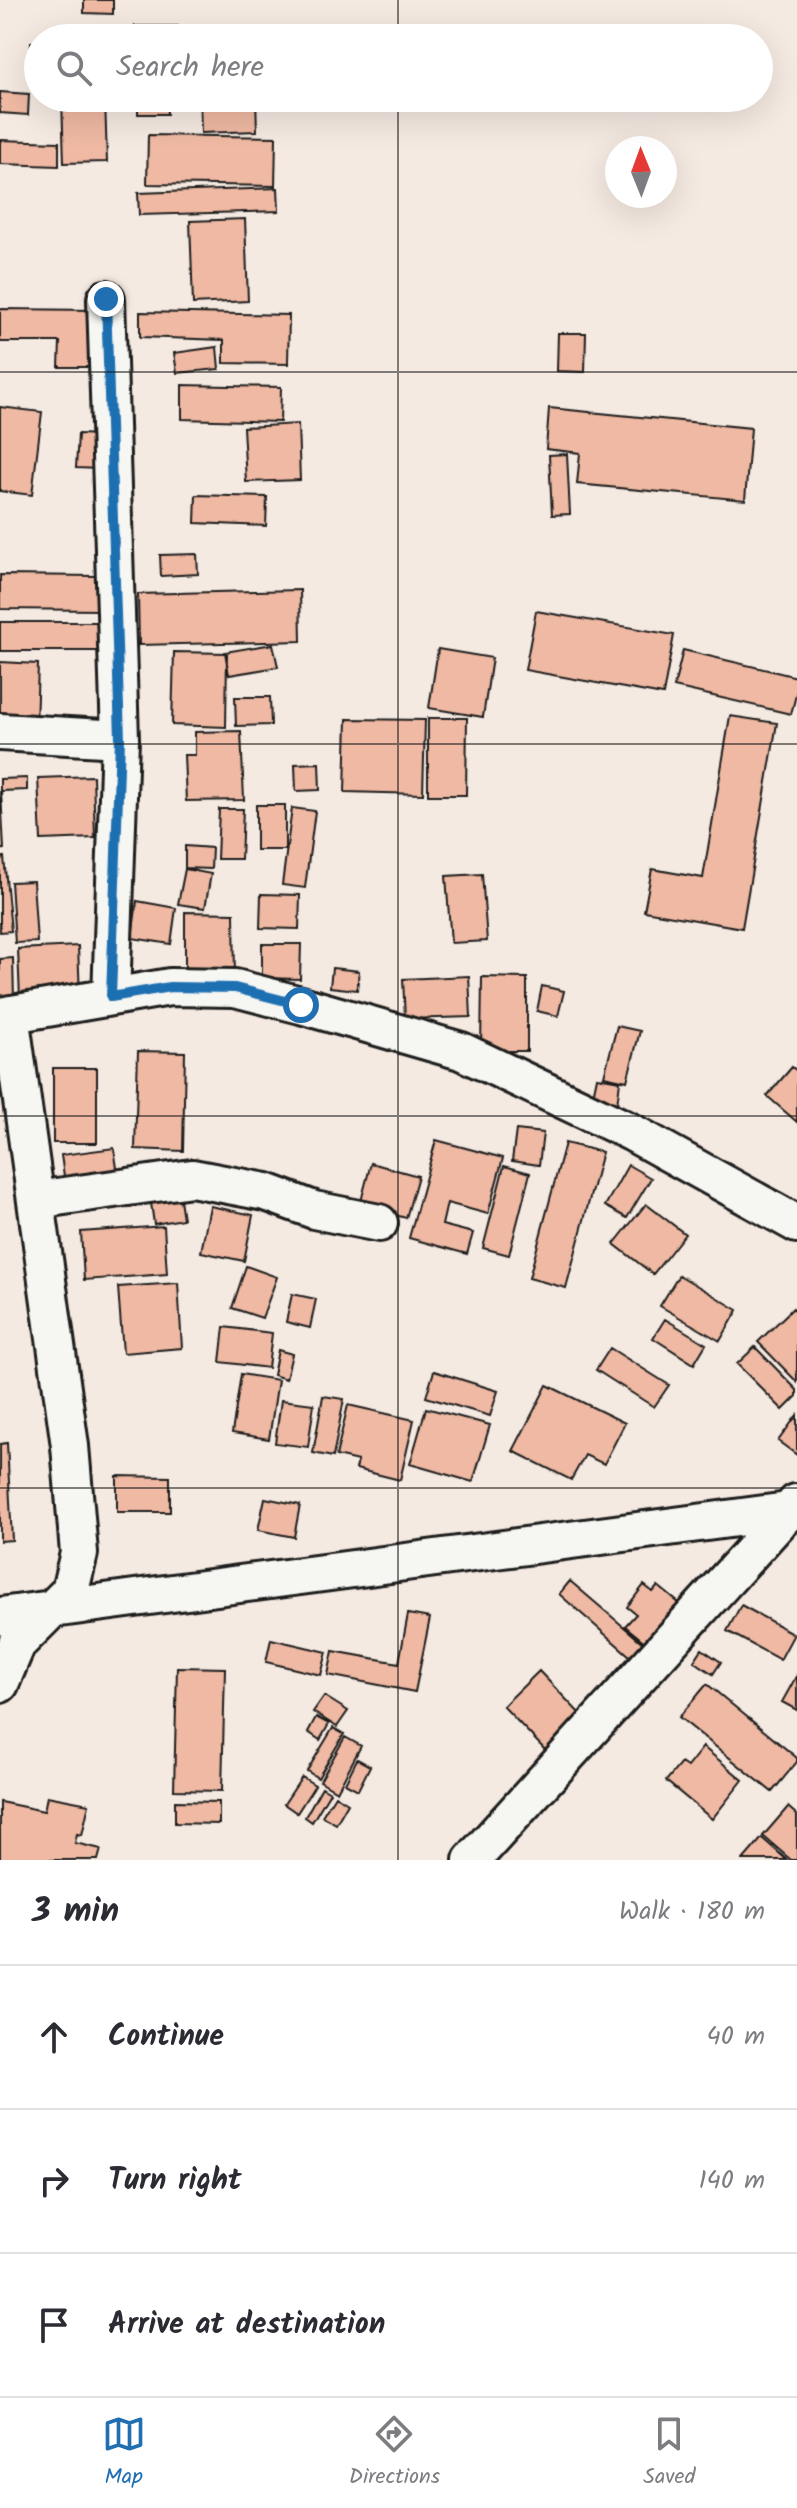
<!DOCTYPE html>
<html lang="en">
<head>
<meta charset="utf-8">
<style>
  :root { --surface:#fff; --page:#f7f7f7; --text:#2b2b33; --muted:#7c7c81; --line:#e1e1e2; --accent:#1f6fb2 }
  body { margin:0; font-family:Kalam,sans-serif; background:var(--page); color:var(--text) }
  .compass { position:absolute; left:605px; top:136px; width:72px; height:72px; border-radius:50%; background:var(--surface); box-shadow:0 8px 32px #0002; rotate:359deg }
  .stop { position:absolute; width:24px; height:24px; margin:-18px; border:6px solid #1f6fb2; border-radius:50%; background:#fff }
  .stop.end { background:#1f6fb2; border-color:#fff; box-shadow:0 2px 8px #0008 }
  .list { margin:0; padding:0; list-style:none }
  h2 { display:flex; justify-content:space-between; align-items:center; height:104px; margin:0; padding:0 32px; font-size:34px }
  h2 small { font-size:26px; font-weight:400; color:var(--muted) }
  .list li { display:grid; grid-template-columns:52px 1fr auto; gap:24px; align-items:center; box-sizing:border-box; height:144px; padding:0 32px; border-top:2px solid var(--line) }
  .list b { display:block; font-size:30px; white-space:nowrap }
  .list em { font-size:26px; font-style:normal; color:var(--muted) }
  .icon { flex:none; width:44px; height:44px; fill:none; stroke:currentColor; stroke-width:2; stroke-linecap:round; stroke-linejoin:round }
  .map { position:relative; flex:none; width:797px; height:1860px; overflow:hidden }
  .search { position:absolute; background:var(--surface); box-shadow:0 8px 32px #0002; left:24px; right:24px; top:24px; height:88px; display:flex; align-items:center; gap:20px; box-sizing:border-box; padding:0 28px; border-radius:44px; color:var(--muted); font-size:30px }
  .sheet { height:536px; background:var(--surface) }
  nav { display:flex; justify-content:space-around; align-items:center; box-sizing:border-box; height:112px; border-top:2px solid var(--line); background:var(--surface); font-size:22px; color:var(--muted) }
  nav a { display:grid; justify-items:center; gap:4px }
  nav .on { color:var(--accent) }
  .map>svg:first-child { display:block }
  .building { fill:#efb9a3; stroke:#1c1c1c; stroke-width:2 }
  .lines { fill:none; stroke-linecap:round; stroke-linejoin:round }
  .minor-casing { stroke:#1c1c1c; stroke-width:42 }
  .minor { stroke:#f6f6f2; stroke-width:36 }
  .route { stroke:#1f6fb2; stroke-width:10 }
  .grid { fill:none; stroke:#1c1c1c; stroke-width:2; stroke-opacity:0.55 }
</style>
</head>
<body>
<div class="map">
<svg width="797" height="1860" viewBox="0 0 797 1860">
  <rect width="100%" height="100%" fill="#f5eae2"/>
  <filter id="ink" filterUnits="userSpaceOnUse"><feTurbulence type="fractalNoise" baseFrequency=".0125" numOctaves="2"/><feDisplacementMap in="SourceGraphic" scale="16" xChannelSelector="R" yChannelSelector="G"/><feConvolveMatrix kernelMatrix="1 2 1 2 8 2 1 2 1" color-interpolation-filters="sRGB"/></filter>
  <g filter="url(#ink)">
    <path class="building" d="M 84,0 L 113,0 L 113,14 L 84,13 Z
      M 135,26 L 178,26 L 179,38 L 135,38 Z
      M 229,26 L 257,29 L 256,38 L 227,38 Z
      M 31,42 L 38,42 L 38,85 L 30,85 Z
      M 0,92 L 29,94 L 28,115 L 0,113 Z
      M 62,98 L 105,98 L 107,162 L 64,163 Z
      M 138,98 L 166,98 L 167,114 L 138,114 Z
      M 200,98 L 256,98 L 257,131 L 201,133 Z
      M 148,135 L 276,137 L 275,186 L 147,184 Z
      M 0,140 L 59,142 L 59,166 L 0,164 Z
      M 278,188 L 279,211 L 139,215 L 138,193 Z
      M 245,219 L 248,301 L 193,304 L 190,221 Z
      M 0,309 L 96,310 L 96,367 L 59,367 L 60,342 L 0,342 Z
      M 140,312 L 289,315 L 288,364 L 224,363 L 224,340 L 140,337 Z
      M 558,333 L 586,333 L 585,372 L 557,371 Z
      M 217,347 L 219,369 L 177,373 L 174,353 Z
      M 182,385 L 281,387 L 280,422 L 182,419 Z
      M 0,407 L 42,412 L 32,495 L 0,491 Z
      M 549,408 L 751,428 L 745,500 L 577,484 L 580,453 L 546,449 Z
      M 298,424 L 300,480 L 246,482 L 243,427 Z
      M 78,434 L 101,435 L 100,469 L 76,468 Z
      M 567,454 L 570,514 L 552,515 L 549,455 Z
      M 196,495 L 267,497 L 266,526 L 195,523 Z
      M 197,554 L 198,574 L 161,576 L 160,555 Z
      M 0,575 L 99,576 L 99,610 L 0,609 Z
      M 300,590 L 301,641 L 139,645 L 138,594 Z
      M 536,611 L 674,635 L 663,695 L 525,670 Z
      M 0,622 L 98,622 L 98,651 L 0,651 Z
      M 273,644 L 278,667 L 229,675 L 225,652 Z
      M 438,649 L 492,658 L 483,717 L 429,708 Z
      M 683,650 L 797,677 L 797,691 L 791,714 L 674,687 Z
      M 174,652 L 227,653 L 226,727 L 172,725 Z
      M 0,662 L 38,664 L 36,727 L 0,726 Z
      M 235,697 L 270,697 L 271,725 L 236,726 Z
      M 730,716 L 777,723 L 742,928 L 644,911 L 652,869 L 703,878 Z
      M 428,718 L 467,718 L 466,795 L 428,795 Z
      M 347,719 L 425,720 L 423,794 L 345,792 Z
      M 241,731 L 244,800 L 186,801 L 184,755 L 195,755 L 195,732 Z
      M 319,763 L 320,790 L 296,791 L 295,764 Z
      M 93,776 L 95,838 L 41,840 L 38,778 Z
      M 27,778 L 27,790 L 1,791 L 4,849 L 0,850 L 0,779 Z
      M 256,805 L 285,805 L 285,850 L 256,850 Z
      M 292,808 L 315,811 L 305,888 L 282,885 Z
      M 219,809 L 243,809 L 241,859 L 217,859 Z
      M 185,846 L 212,848 L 211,869 L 185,868 Z
      M 4,857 L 11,931 L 0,932 L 0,858 Z
      M 185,869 L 211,874 L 205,908 L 178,904 Z
      M 482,874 L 487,941 L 451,943 L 446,876 Z
      M 33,881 L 37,942 L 15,943 L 11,882 Z
      M 261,894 L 300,895 L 299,929 L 260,928 Z
      M 137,901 L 176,908 L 171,944 L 132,938 Z
      M 185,912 L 234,913 L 235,978 L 185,978 Z
      M 262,944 L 301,944 L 300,979 L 262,978 Z
      M 78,946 L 80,996 L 20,999 L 18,949 Z
      M 13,958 L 14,1000 L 0,1001 L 0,959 Z
      M 332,968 L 359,971 L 357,990 L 330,987 Z
      M 469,976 L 471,1017 L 405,1019 L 403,979 Z
      M 482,977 L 527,978 L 527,1051 L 481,1051 Z
      M 542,986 L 564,991 L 558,1016 L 537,1011 Z
      M 617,1026 L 640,1031 L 627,1081 L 604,1076 Z
      M 138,1051 L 185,1052 L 183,1151 L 135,1149 Z
      M 792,1067 L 797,1071 L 797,1122 L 767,1096 Z
      M 53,1068 L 97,1068 L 97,1143 L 53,1143 Z
      M 597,1077 L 620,1081 L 617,1105 L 592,1101 Z
      M 516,1130 L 543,1133 L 539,1165 L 512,1161 Z
      M 436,1140 L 503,1158 L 488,1214 L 447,1203 L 442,1225 L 473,1233 L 467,1254 L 409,1238 Z
      M 565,1143 L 602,1152 L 566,1288 L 529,1278 Z
      M 114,1148 L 118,1175 L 65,1183 L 61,1155 Z
      M 371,1163 L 418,1176 L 406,1218 L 360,1205 Z
      M 628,1165 L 651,1178 L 627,1218 L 605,1206 Z
      M 504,1166 L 530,1173 L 509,1255 L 483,1248 Z
      M 180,1199 L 183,1219 L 154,1224 L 151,1203 Z
      M 646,1204 L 685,1234 L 653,1274 L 614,1244 Z
      M 210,1206 L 253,1215 L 244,1261 L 201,1252 Z
      M 164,1226 L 167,1274 L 84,1280 L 81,1232 Z
      M 246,1266 L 277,1277 L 262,1318 L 232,1308 Z
      M 679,1275 L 738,1310 L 720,1341 L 660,1306 Z
      M 178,1283 L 182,1348 L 123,1353 L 118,1287 Z
      M 292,1294 L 316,1299 L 310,1328 L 286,1322 Z
      M 793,1308 L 797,1312 L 797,1382 L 758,1342 Z
      M 665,1319 L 706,1344 L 694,1364 L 653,1338 Z
      M 224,1327 L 272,1333 L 268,1368 L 220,1362 Z
      M 755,1347 L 797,1390 L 797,1396 L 783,1410 L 737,1364 Z
      M 610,1348 L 669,1385 L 654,1407 L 596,1370 Z
      M 278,1350 L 292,1354 L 286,1379 L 273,1375 Z
      M 434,1371 L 498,1391 L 490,1416 L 426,1397 Z
      M 241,1374 L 278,1380 L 269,1439 L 232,1433 Z
      M 547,1385 L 625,1423 L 604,1464 L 585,1455 L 571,1480 L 513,1451 Z
      M 323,1396 L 344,1399 L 333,1457 L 313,1453 Z
      M 281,1400 L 314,1404 L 308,1447 L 275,1443 Z
      M 348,1405 L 414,1420 L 400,1480 L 356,1469 L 358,1461 L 336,1456 Z
      M 426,1408 L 490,1425 L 473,1482 L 410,1464 Z
      M 797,1415 L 797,1455 L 778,1441 Z
      M 7,1443 L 12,1540 L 0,1541 L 0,1444 Z
      M 117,1476 L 170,1477 L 170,1512 L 117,1512 Z
      M 265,1498 L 300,1505 L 294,1537 L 258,1530 Z
      M 570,1581 L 651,1650 L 639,1664 L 559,1594 Z
      M 644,1585 L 653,1592 L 658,1586 L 685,1608 L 652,1648 L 625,1626 L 636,1614 L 627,1607 Z
      M 741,1605 L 794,1634 L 780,1660 L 727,1631 Z
      M 408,1614 L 430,1618 L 415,1692 L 328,1675 L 333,1651 L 399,1663 Z
      M 271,1639 L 327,1652 L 321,1675 L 266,1662 Z
      M 702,1649 L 721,1662 L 713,1674 L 694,1661 Z
      M 177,1667 L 225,1668 L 222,1791 L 174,1790 Z
      M 539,1671 L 583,1717 L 547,1752 L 503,1706 Z
      M 797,1675 L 797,1710 L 782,1702 Z
      M 707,1684 L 797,1758 L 797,1762 L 772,1792 L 679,1717 Z
      M 324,1696 L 348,1711 L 337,1727 L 313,1712 Z
      M 316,1717 L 329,1724 L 320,1740 L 308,1732 Z
      M 333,1728 L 344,1734 L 318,1778 L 307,1771 Z
      M 345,1737 L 361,1746 L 337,1791 L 320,1781 Z
      M 703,1747 L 743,1780 L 712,1819 L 666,1781 L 681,1763 L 687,1767 Z
      M 357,1759 L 370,1766 L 358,1790 L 345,1783 Z
      M 302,1777 L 315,1785 L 297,1813 L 284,1804 Z
      M 322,1787 L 330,1792 L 312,1822 L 305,1817 Z
      M 335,1795 L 348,1803 L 336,1824 L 322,1816 Z
      M 47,1796 L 89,1804 L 82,1835 L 77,1834 L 75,1843 L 101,1849 L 98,1860 L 0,1860 L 0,1802 L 44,1811 Z
      M 175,1801 L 219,1802 L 219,1824 L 175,1823 Z
      M 788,1807 L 797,1815 L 797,1860 L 791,1860 L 763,1836 Z
      M 762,1838 L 787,1860 L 743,1860 Z"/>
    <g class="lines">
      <g class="minor-casing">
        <path id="minor" d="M 106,299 L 120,739 L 111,997
          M 0,732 L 120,739
          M 0,1016 L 170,987 L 235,988 L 301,1005 L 461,1051 L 631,1132 L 797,1224
          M 36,1200 L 192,1178 L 266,1192 L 314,1210 L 379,1223
          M 0,1616 L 788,1511
          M 0,1684 L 17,1644 L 70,1591 L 79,1553 L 70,1446 L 10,1014
          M 472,1860 L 796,1503"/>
      </g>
      <use href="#minor" class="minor"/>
    </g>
  </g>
  <g class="lines" filter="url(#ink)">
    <path class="route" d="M 106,299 L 120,739 L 111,997 L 170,987 L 235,988 L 301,1005"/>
  </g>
  <path class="grid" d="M 398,0 L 398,38M 398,98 L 398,1860M 0,372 L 797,372M 0,744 L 797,744M 0,1116 L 797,1116M 0,1488 L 797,1488"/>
</svg>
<svg class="compass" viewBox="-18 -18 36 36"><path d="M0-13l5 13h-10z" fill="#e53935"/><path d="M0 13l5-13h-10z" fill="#7c7c81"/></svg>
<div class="stop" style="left:301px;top:1005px"></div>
<div class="stop end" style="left:106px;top:299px"></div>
<div class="search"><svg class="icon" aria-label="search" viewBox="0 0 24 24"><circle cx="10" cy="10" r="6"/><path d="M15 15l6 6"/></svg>Search here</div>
</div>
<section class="sheet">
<h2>3 min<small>Walk · 180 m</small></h2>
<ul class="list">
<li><svg class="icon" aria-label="ahead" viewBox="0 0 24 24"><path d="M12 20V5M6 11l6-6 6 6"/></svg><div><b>Continue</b></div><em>40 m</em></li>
<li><svg class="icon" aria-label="right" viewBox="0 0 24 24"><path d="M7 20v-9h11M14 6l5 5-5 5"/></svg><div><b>Turn right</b></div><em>140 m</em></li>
<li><svg class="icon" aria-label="arrive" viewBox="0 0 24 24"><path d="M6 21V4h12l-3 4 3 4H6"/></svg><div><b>Arrive at destination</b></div></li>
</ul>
</section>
<nav>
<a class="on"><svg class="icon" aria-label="map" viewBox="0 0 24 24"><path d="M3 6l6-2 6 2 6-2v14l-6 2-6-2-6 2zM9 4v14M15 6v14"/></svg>Map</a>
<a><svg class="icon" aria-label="directions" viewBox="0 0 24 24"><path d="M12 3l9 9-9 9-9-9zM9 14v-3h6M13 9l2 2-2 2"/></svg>Directions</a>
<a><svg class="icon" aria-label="saved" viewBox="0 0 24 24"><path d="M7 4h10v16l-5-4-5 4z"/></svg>Saved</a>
</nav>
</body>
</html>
